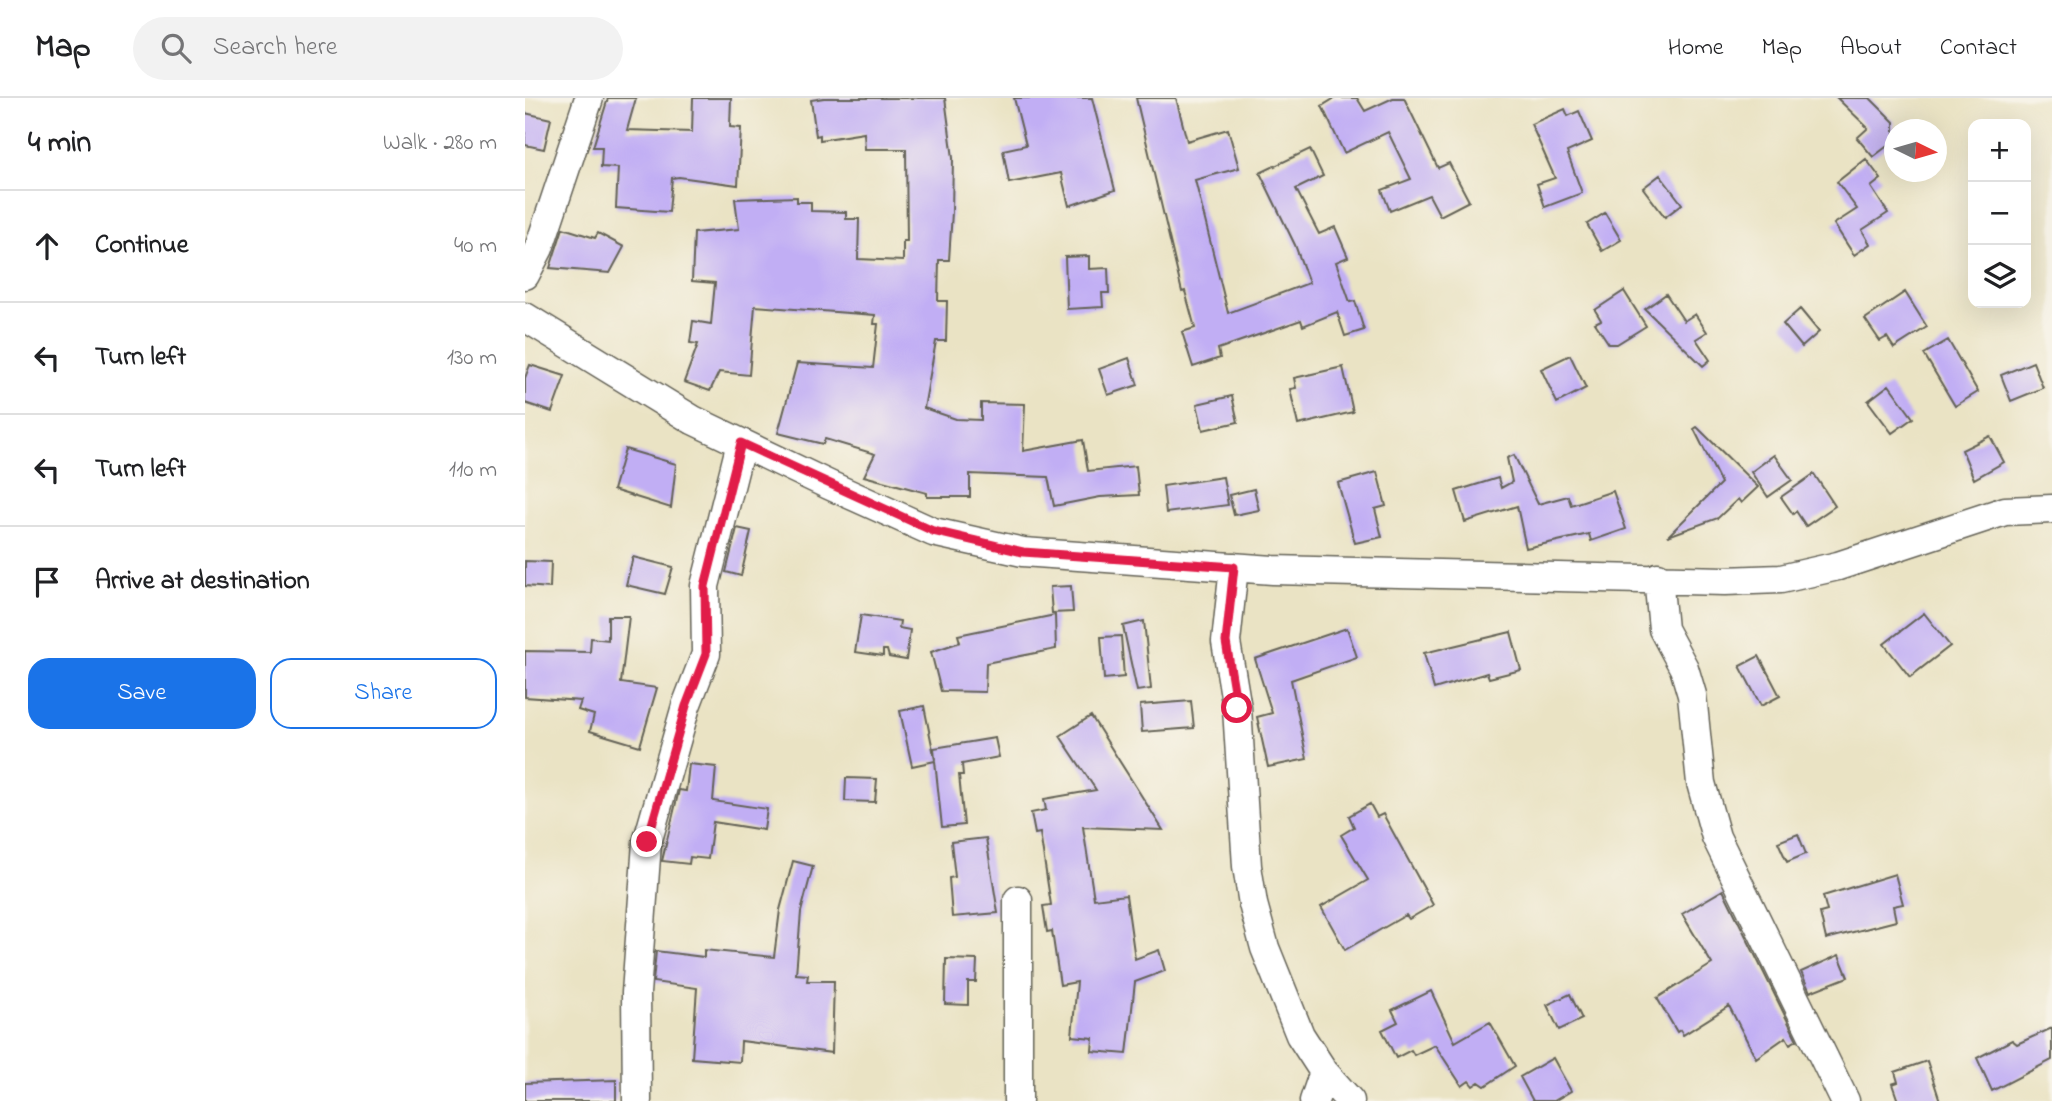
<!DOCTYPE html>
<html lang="en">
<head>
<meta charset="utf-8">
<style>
  :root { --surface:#fff; --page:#f2f2f2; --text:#202124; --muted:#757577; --line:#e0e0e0; --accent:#1a73e8 }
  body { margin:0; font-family:"Indie Flower",sans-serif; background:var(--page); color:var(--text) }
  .controls { position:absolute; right:21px; top:21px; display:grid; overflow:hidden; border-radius:14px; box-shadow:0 7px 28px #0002 }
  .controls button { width:63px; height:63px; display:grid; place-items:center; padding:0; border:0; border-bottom:2px solid var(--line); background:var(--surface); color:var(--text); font:35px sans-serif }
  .compass { position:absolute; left:1359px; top:21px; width:63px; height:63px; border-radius:50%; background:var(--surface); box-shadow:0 7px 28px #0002; rotate:95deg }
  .stop { position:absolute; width:21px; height:21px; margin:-16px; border:5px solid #e11d48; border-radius:50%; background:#fff }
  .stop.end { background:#e11d48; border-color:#fff; box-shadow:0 2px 7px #0008 }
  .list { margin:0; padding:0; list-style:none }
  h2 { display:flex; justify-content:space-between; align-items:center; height:91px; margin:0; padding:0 28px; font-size:30px }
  h2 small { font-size:23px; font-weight:400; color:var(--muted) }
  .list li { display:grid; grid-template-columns:46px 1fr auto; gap:21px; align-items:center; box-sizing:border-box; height:112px; padding:0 28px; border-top:2px solid var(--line) }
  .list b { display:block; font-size:26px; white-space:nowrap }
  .list em { font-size:23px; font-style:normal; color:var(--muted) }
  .actions { display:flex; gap:14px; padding:21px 28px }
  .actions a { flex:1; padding:16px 0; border:2px solid var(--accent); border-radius:21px; text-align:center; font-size:24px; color:var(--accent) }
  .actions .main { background:var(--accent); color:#fff }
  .icon { flex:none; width:38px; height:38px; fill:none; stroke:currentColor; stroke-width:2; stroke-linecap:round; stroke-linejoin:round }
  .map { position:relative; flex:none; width:1527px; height:1003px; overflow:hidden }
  header { display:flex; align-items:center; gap:42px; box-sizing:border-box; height:98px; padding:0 35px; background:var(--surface); border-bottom:2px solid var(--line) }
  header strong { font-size:33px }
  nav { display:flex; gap:38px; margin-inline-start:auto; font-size:24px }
  .search { width:490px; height:63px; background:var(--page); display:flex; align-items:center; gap:18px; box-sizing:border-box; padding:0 24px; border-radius:38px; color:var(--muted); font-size:26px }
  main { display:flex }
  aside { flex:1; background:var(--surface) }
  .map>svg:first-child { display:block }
  .building { fill:#c1aef4 }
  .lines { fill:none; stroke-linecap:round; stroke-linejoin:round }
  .minor-casing { stroke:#646257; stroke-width:31 }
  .minor { stroke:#fff; stroke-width:28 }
  .route { stroke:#e11d48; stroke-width:9 }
</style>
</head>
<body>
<header>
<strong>Map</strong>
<div class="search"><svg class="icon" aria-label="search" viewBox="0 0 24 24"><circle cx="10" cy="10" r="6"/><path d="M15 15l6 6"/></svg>Search here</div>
<nav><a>Home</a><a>Map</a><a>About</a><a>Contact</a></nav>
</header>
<main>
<aside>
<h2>4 min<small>Walk · 280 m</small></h2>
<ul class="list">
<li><svg class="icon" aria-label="ahead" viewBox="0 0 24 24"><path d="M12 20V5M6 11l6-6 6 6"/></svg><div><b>Continue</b></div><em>40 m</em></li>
<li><svg class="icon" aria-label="left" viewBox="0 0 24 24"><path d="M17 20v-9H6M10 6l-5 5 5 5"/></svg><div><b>Turn left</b></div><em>130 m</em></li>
<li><svg class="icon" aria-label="left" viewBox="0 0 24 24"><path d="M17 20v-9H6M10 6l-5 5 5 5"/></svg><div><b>Turn left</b></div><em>110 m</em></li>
<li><svg class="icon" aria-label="arrive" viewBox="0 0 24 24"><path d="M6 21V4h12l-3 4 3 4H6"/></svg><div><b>Arrive at destination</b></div></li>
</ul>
<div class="actions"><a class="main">Save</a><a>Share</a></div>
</aside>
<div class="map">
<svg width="1527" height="1003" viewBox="0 0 1527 1003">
  <rect width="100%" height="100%" fill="#f7f3e8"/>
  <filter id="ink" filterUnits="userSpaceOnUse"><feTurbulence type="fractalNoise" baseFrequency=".0143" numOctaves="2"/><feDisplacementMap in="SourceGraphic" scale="14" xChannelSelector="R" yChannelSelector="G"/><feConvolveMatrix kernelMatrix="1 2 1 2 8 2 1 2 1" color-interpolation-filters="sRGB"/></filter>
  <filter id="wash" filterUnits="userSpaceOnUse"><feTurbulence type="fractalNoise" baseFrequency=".00686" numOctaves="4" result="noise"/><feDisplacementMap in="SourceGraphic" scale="28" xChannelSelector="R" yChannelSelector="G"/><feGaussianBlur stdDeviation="1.57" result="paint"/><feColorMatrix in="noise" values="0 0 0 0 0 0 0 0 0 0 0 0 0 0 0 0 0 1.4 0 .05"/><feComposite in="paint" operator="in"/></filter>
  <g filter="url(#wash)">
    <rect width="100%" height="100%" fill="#eae3c4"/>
    <g id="blocks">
      <path class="building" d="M 83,0 L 111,0 L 102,32 L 167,34 L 168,0 L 206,0 L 205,29 L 216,30 L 213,87 L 154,79 L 147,80 L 144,114 L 91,110 L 93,70 L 76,69 L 77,49 L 68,49 Z
        M 299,0 L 420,0 L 428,60 L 427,114 L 424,162 L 414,162 L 413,203 L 422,203 L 421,243 L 411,243 L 399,310 L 431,321 L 456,322 L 456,305 L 500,306 L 498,353 L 558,342 L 563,373 L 611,368 L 614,397 L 575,399 L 529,408 L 523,379 L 445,376 L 445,399 L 402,399 L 402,395 L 339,378 L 350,356 L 300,341 L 298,346 L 253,335 L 272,265 L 348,270 L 353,226 L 349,226 L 350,217 L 230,208 L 224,277 L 194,274 L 185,293 L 159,284 L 173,246 L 165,245 L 168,223 L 186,226 L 190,185 L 167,183 L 169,135 L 214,131 L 210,101 L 272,99 L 272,104 L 286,104 L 286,113 L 321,114 L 321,121 L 334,121 L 333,161 L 378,163 L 378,143 L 382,143 L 381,51 L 340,51 L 339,35 L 295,42 L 295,37 L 291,38 L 286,2 Z
        M 489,0 L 567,0 L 590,92 L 544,108 L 536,75 L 484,85 L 478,52 L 501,47 Z
        M 611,0 L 651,0 L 662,43 L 703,31 L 714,70 L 670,82 L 703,215 L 784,185 L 770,147 L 735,75 L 785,51 L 798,78 L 771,91 L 794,136 L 810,129 L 823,159 L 811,164 L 825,204 L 830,203 L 839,232 L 820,238 L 812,214 L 778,228 L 776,222 L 693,251 L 695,260 L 668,269 L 657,234 L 670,230 L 660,193 L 657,194 Z
        M 810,0 L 832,0 L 840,13 L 868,0 L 879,0 L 913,70 L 924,65 L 944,103 L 915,118 L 904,97 L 865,113 L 857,92 L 886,81 L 863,34 L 819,55 L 797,8 Z
        M 1312,0 L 1345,0 L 1369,24 L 1369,43 L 1348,59 L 1332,40 L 1343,30 Z
        M 1040,11 L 1043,18 L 1054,13 L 1067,43 L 1042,54 L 1057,95 L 1020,109 L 1012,86 L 1030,80 L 1006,26 Z
        M 0,15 L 26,21 L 19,51 L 0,47 Z
        M 1341,61 L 1356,81 L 1346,89 L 1363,115 L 1337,132 L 1345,146 L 1329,157 L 1309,126 L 1332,111 L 1312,84 Z
        M 1135,77 L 1157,106 L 1140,119 L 1118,90 Z
        M 1080,115 L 1096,142 L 1077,153 L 1062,126 Z
        M 38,130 L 70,140 L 73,135 L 99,149 L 85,175 L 25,170 Z
        M 564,158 L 564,171 L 583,170 L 584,195 L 577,195 L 578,209 L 542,211 L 540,159 Z
        M 1099,193 L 1121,228 L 1092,246 L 1084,246 L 1070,225 L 1076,222 L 1070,212 Z
        M 1380,194 L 1402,229 L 1369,250 L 1362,239 L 1355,243 L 1340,221 Z
        M 1141,196 L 1159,223 L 1170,216 L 1182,234 L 1171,241 L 1185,262 L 1178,268 L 1120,211 Z
        M 1275,211 L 1294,234 L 1277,249 L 1258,226 Z
        M 1423,242 L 1453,294 L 1430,308 L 1399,256 Z
        M 1045,257 L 1061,290 L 1032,305 L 1016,271 Z
        M 604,260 L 613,287 L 583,297 L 574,271 Z
        M 1508,264 L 1518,290 L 1486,303 L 1476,277 Z
        M 5,267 L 40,278 L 27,314 L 0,305 L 0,280 Z
        M 818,269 L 828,314 L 773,327 L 765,291 L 771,290 L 769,280 Z
        M 1364,287 L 1388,320 L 1367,335 L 1343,303 Z
        M 707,298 L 713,324 L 678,332 L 672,306 Z
        M 1172,329 L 1233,389 L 1216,405 L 1213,401 L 1193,420 L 1143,438 L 1196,385 L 1169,331 Z
        M 1465,338 L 1479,364 L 1449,381 L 1437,352 Z
        M 100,351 L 151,366 L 146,410 L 88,392 Z
        M 989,357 L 1013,406 L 1043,398 L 1046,407 L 1088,393 L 1101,431 L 1066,443 L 1064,436 L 1001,450 L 992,408 L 940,424 L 931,393 L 973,380 L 976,390 L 987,384 L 982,360 Z
        M 1249,357 L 1267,382 L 1243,399 L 1226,374 Z
        M 852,374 L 861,408 L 850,411 L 857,439 L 830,445 L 813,385 Z
        M 1289,376 L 1310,408 L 1281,428 L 1271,413 L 1268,416 L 1256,399 Z
        M 698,379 L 703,407 L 641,415 L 638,388 Z
        M 729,391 L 734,412 L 709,417 L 704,397 Z
        M 212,430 L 226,433 L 216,478 L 201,474 Z
        M 108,459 L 148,469 L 140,496 L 101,487 Z
        M 0,463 L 26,464 L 25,490 L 0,488 Z
        M 546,488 L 548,514 L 527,515 L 525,489 Z
        M 1399,515 L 1425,548 L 1385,579 L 1359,546 Z
        M 336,517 L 375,523 L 374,530 L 385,532 L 381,562 L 364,559 L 362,552 L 358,552 L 358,558 L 330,554 Z
        M 530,517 L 531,551 L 461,565 L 460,594 L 416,593 L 406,554 L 435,544 L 433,537 Z
        M 83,518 L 104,518 L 96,585 L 132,590 L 115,648 L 65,633 L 69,617 L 53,612 L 56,603 L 0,599 L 0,553 L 65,554 L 66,540 L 83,542 Z
        M 619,523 L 626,591 L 612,593 L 598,528 Z
        M 822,530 L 832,559 L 766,582 L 782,661 L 743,669 L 732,619 L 747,615 L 730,561 Z
        M 986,534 L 996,572 L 964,580 L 962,575 L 909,591 L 899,555 Z
        M 596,538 L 599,579 L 579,581 L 576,539 Z
        M 1234,558 L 1255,598 L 1236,608 L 1215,568 Z
        M 666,603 L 669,630 L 617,634 L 615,607 Z
        M 399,608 L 410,662 L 409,650 L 470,640 L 474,659 L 437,666 L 438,677 L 434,677 L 439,727 L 417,729 L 410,663 L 387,668 L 375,613 Z
        M 566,618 L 638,732 L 558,729 L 569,801 L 601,797 L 610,861 L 634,852 L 640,873 L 610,884 L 602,956 L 567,953 L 568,940 L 547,938 L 552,884 L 535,887 L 527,833 L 522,834 L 518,808 L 526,807 L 515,735 L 510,736 L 506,715 L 521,712 L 519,701 L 571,692 L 535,638 Z
        M 164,666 L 191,669 L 188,703 L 242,711 L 239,732 L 188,724 L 183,761 L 165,759 L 164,766 L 137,763 L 154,692 L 161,693 Z
        M 321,680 L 352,681 L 350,704 L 320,703 Z
        M 845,706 L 852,719 L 858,716 L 908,807 L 884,821 L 881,817 L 820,852 L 796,809 L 843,782 L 816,737 L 829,729 L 824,718 Z
        M 1273,736 L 1281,756 L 1262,764 L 1253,744 Z
        M 461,740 L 473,815 L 427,819 L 424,780 L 430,779 L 426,744 Z
        M 268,763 L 288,768 L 276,814 L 271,876 L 283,877 L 282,883 L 309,883 L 307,955 L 216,943 L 215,964 L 167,960 L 172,890 L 128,884 L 131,853 L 179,859 L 179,852 L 249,859 L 255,812 Z
        M 1370,776 L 1378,806 L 1368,808 L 1371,823 L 1301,841 L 1295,815 L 1302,813 L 1298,798 Z
        M 1198,792 L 1272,942 L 1265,946 L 1261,939 L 1231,960 L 1204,908 L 1158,937 L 1155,932 L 1152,934 L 1132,900 L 1187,866 L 1157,816 Z
        M 1314,857 L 1323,879 L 1285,894 L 1276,874 Z
        M 421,861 L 452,862 L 451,884 L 443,884 L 443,907 L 420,906 Z
        M 906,893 L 930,944 L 965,924 L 990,968 L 960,988 L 954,984 L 948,988 L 944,983 L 937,988 L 910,947 L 889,957 L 886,952 L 871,960 L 857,932 L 873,924 L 867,912 Z
        M 1045,896 L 1057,921 L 1034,932 L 1022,907 Z
        M 1527,930 L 1527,962 L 1467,993 L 1452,960 L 1487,942 L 1492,946 Z
        M 1028,960 L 1046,993 L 1029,1003 L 1008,1003 L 995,979 Z
        M 1402,963 L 1415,1003 L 1373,1003 L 1367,986 L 1373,984 L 1370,974 Z
        M 91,982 L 91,1003 L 0,1003 L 0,985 Z"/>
    </g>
  </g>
  <g filter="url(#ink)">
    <use href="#blocks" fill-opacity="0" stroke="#646257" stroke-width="2"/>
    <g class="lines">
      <g class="minor-casing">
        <path id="minor" d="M 0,177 L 14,150 L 64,0
          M 0,219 L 168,322 L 304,387 L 408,434 L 498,454 L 748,472 L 1200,483 L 1256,481 L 1313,468 L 1480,413 L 1527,411
          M 709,469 L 701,544 L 712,610 L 722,768 L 728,806 L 740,850 L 775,937 L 799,974 L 789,1003
          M 1133,479 L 1138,531 L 1159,570 L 1167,597 L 1176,685 L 1191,739 L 1320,1003
          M 799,974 L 825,1003
          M 112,1003 L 111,895 L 122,745 L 161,608 L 181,556 L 180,488 L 216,345
          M 493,1003 L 493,802"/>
      </g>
      <use href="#minor" class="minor"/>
    </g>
  </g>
  <g class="lines" filter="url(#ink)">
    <path class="route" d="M 122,744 L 161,608 L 181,556 L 180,488 L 216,345 L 408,433 L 498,454 L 709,469 L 701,544 L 712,610"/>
  </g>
</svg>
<div class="controls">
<button>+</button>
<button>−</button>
<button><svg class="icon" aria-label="layers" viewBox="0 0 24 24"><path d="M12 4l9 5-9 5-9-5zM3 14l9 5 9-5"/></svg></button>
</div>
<svg class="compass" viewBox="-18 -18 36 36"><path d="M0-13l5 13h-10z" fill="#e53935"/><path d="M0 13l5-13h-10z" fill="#757577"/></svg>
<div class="stop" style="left:712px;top:610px"></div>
<div class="stop end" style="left:122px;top:744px"></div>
</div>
</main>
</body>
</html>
